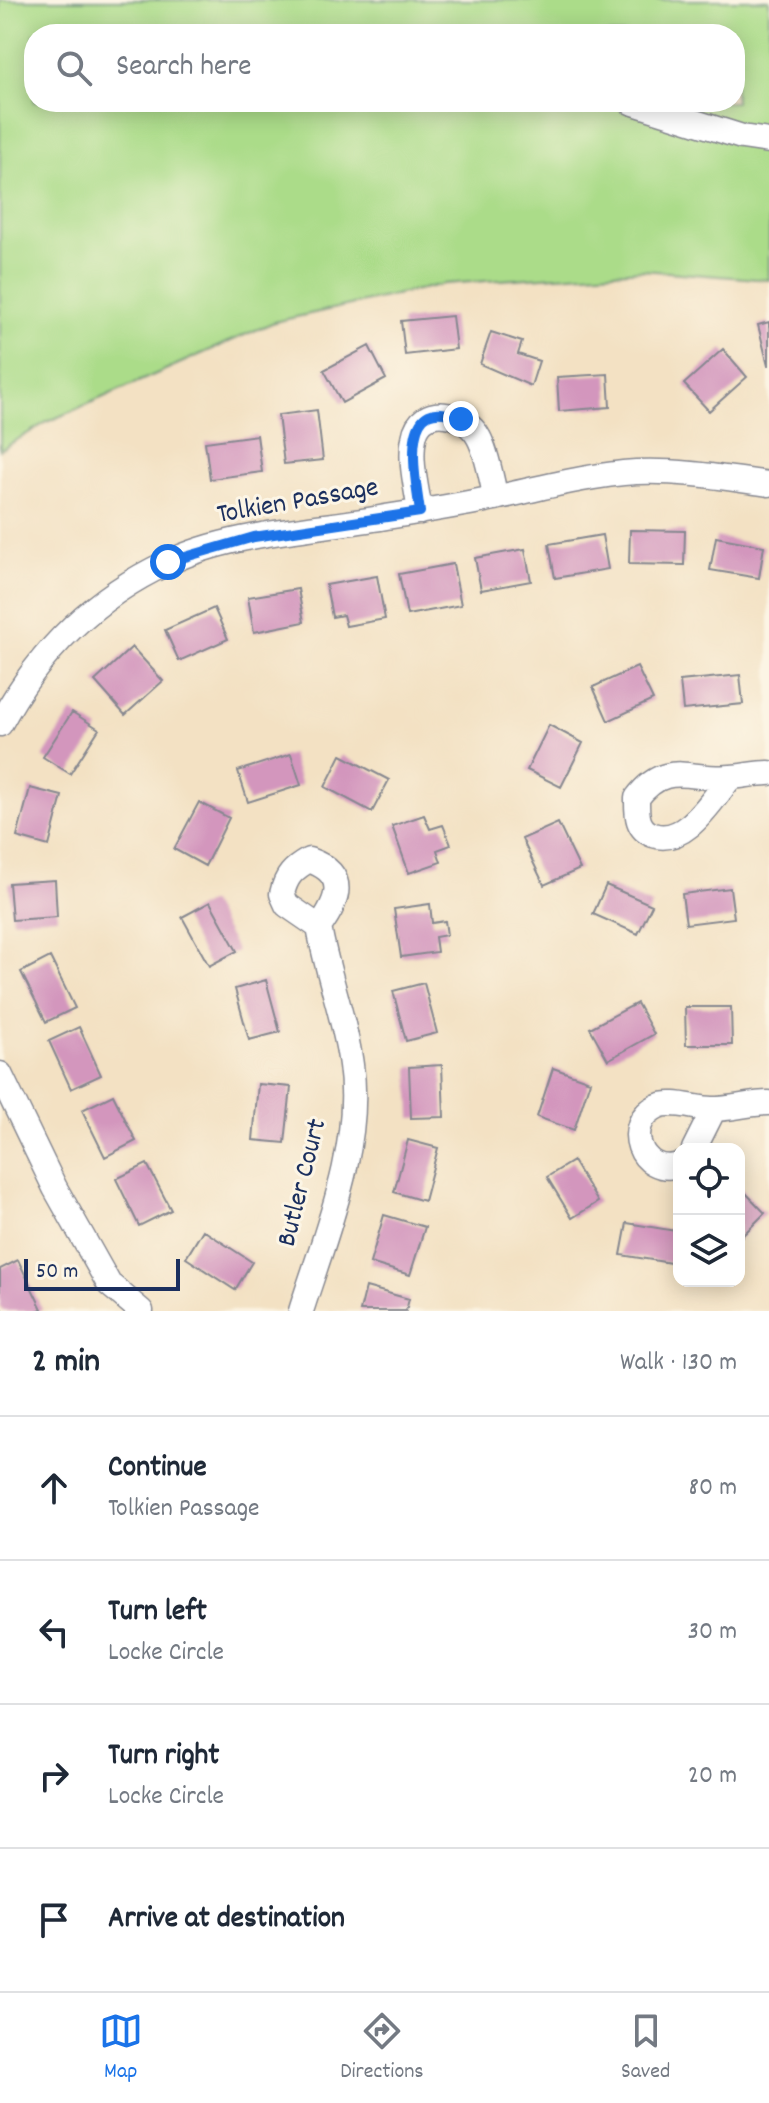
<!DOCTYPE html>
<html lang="en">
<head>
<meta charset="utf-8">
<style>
  :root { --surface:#fff; --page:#f6f6f7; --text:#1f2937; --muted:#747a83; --line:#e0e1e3; --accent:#1a73e8 }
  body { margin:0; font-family:Dekko,sans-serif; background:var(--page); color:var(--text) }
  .controls { position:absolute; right:24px; bottom:24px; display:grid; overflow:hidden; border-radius:16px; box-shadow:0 4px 20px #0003 }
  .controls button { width:72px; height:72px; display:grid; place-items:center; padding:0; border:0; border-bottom:2px solid var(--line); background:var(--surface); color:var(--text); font:40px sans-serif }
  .scale { position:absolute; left:24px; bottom:20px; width:156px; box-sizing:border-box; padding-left:8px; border:4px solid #1b2f5e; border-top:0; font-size:22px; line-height:28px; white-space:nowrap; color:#1b2f5e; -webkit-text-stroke:6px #fcf5e5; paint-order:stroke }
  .stop { position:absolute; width:24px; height:24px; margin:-18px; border:6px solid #1a73e8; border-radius:50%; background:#fff }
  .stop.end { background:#1a73e8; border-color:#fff; box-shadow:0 2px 8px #0008 }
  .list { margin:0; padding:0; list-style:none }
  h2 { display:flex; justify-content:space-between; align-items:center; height:104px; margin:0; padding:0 32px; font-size:34px }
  h2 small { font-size:26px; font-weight:400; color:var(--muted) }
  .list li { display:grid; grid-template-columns:52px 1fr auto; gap:24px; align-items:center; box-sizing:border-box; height:144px; padding:0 32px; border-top:2px solid var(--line) }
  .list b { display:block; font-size:30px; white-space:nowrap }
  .list p { margin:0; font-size:26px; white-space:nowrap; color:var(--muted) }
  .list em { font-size:26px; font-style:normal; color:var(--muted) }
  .icon { flex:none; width:44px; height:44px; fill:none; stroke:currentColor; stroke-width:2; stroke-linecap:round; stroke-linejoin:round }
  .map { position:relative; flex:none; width:769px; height:1311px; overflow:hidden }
  .search { position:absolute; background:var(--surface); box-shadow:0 4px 20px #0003; left:24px; right:24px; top:24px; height:88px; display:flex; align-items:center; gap:20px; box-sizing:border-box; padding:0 28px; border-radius:32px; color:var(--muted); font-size:30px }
  .sheet { height:680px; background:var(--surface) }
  nav { display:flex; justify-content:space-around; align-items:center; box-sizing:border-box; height:112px; border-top:2px solid var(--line); background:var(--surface); font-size:22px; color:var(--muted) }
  nav a { display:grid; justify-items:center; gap:4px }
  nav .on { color:var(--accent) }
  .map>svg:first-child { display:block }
  .green { fill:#abdc89; stroke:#638674; stroke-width:2; fill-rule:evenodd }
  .building { fill:#d396bd }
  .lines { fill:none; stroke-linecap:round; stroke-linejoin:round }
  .street-casing { stroke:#878890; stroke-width:27 }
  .street { stroke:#fff; stroke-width:24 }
  .route { stroke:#1a73e8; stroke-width:10 }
  .labels { text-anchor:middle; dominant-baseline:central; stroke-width:6; stroke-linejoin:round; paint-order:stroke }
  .street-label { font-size:28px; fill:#1b2f5e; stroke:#fcf5e5 }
</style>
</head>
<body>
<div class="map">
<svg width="769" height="1311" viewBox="0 0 769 1311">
  <rect width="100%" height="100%" fill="#fcf5e5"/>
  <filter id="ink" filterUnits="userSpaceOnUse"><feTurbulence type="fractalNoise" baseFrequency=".0125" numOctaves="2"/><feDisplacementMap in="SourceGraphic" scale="16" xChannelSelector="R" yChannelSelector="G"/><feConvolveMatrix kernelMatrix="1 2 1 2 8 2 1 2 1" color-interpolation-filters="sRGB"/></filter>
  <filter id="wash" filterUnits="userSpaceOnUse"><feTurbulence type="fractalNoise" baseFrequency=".006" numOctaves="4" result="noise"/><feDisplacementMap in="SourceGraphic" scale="32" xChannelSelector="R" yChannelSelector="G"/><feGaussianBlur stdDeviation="1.8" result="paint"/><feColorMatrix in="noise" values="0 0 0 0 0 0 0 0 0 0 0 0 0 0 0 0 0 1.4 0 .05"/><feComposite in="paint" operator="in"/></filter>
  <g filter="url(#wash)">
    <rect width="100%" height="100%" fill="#f3e1c3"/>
    <path class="green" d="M 0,0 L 769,0 L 769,280 L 642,270 L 444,284 L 274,322 L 47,422 L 0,450 ZM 34,34 L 735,34 L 735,102 L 34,102 Z"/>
    <g id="blocks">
      <path class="building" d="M 452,316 L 456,349 L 405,355 L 401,321 Z
        M 769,322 L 769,365 L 768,365 L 758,325 Z
        M 491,332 L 522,342 L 518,354 L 539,361 L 531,386 L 480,364 Z
        M 369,346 L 386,379 L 342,403 L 324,370 Z
        M 723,349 L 747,377 L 709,411 L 684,384 Z
        M 608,374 L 610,407 L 559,411 L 557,377 Z
        M 317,410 L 323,460 L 284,464 L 278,415 Z
        M 257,435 L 262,472 L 210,479 L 205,442 Z
        M 630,530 L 685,531 L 684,565 L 629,564 Z
        M 602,535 L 608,569 L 555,578 L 549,544 Z
        M 716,537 L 764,546 L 759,578 L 710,570 Z
        M 525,549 L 531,581 L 481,590 L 475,558 Z
        M 453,564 L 461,605 L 407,615 L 399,574 Z
        M 377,576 L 385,619 L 346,626 L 343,615 L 332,617 L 326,585 Z
        M 298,589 L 304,622 L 254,632 L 248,597 Z
        M 214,608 L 228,639 L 179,661 L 165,630 Z
        M 132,647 L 163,681 L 125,715 L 95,681 Z
        M 637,667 L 653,700 L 608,721 L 593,687 Z
        M 740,675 L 743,704 L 683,710 L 680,681 Z
        M 72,712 L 99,729 L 70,774 L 43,757 Z
        M 549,725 L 583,743 L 561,787 L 527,770 Z
        M 291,754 L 301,785 L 248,802 L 238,771 Z
        M 341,755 L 389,780 L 372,812 L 325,787 Z
        M 30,788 L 62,796 L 49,846 L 17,837 Z
        M 199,802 L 229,818 L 205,866 L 174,849 Z
        M 424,815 L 430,829 L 443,825 L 451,845 L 437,850 L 441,862 L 409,873 L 392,826 Z
        M 558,823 L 580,869 L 544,885 L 522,839 Z
        M 55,880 L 57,917 L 12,920 L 9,883 Z
        M 606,885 L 652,905 L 638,934 L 593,914 Z
        M 730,888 L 734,918 L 686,924 L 682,894 Z
        M 210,902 L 237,951 L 209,966 L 182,917 Z
        M 430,904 L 432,923 L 445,921 L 447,935 L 435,937 L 437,952 L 401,957 L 394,909 Z
        M 50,957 L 75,1008 L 46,1022 L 21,972 Z
        M 266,980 L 280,1032 L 249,1040 L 235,989 Z
        M 424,983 L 437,1033 L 406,1041 L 393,991 Z
        M 637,1003 L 654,1034 L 608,1060 L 590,1028 Z
        M 685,1007 L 731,1007 L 732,1045 L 686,1045 Z
        M 79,1027 L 101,1075 L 71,1089 L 49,1041 Z
        M 442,1065 L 444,1117 L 411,1118 L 409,1067 Z
        M 553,1068 L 590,1081 L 574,1130 L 537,1117 Z
        M 258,1084 L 291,1087 L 285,1143 L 253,1140 Z
        M 113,1095 L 136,1141 L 105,1157 L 82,1110 Z
        M 408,1140 L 438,1148 L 424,1201 L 394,1192 Z
        M 573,1161 L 598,1202 L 572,1218 L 547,1177 Z
        M 147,1164 L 171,1210 L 139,1226 L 116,1179 Z
        M 741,1188 L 765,1213 L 739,1239 L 739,1190 Z
        M 384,1215 L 425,1227 L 410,1275 L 370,1263 Z
        M 627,1223 L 676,1231 L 671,1263 L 621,1255 Z
        M 203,1230 L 252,1262 L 235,1290 L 186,1258 Z
        M 18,1260 L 42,1309 L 37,1311 L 3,1311 L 0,1306 L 0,1269 Z
        M 366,1287 L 409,1299 L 406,1311 L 360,1311 Z"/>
    </g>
  </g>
  <g filter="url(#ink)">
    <use href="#blocks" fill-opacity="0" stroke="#878890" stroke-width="2"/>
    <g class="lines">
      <g class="street-casing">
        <path id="street" d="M 631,102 L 742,137 L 769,141
          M 420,512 C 417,489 409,461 414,438 C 420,402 466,412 479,438 C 488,455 491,479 496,498
          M 0,724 C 38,653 94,597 167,563 C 229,533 307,530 374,519 C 416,512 458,506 499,497 C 545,487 590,475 636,472 C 681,470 725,478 769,484
          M 731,777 C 712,799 686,846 653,835 C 636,829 637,813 637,798 C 666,759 691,781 731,777 C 744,776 756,773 769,773
          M 0,1074 L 55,1188 L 109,1284 L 141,1311
          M 694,1149 L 714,1109
          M 679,1165 C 640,1177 621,1123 658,1106 C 672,1100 697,1109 713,1109 C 732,1109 750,1103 769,1103
          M 301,1311 C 325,1235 363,1145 351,1065 C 345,1018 327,974 319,927 C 339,900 349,874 309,860 C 293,869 286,876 282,894 L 287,905 L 319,927"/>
      </g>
      <use href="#street" class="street"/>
    </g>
  </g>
  <g class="lines" filter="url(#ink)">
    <path class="route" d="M 168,562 L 254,537 L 420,512 C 416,481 396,388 461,419"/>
  </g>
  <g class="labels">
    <g class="street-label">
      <text transform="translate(298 503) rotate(-10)">Tolkien Passage</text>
      <text transform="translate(304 1183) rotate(-76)">Butler Court</text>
    </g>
  </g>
</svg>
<div class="controls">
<button><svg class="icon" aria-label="locate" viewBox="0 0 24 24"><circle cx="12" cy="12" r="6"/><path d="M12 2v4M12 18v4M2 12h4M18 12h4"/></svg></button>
<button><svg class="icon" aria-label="layers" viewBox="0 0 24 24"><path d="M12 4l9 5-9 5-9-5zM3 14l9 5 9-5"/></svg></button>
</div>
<div class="scale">50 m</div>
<div class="stop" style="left:168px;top:562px"></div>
<div class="stop end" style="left:461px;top:419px"></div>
<div class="search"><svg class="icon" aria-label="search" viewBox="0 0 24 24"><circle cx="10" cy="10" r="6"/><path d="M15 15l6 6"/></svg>Search here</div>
</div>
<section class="sheet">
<h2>2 min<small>Walk · 130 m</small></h2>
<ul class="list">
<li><svg class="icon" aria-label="ahead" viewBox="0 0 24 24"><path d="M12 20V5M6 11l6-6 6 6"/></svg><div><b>Continue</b><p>Tolkien Passage</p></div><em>80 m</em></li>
<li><svg class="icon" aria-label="left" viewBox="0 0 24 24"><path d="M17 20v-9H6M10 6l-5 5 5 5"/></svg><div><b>Turn left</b><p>Locke Circle</p></div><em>30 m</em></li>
<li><svg class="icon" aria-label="right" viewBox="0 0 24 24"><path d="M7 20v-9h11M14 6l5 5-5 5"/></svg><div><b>Turn right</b><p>Locke Circle</p></div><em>20 m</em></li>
<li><svg class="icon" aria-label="arrive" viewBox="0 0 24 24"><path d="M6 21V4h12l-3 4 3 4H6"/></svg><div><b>Arrive at destination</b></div></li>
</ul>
</section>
<nav>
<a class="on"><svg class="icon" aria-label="map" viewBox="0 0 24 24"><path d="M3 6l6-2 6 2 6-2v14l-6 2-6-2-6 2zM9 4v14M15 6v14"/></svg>Map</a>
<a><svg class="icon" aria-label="directions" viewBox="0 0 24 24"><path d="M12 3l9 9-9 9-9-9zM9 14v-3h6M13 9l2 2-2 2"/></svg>Directions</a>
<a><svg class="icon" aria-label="saved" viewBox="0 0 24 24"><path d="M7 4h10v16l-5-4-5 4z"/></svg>Saved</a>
</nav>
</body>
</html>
